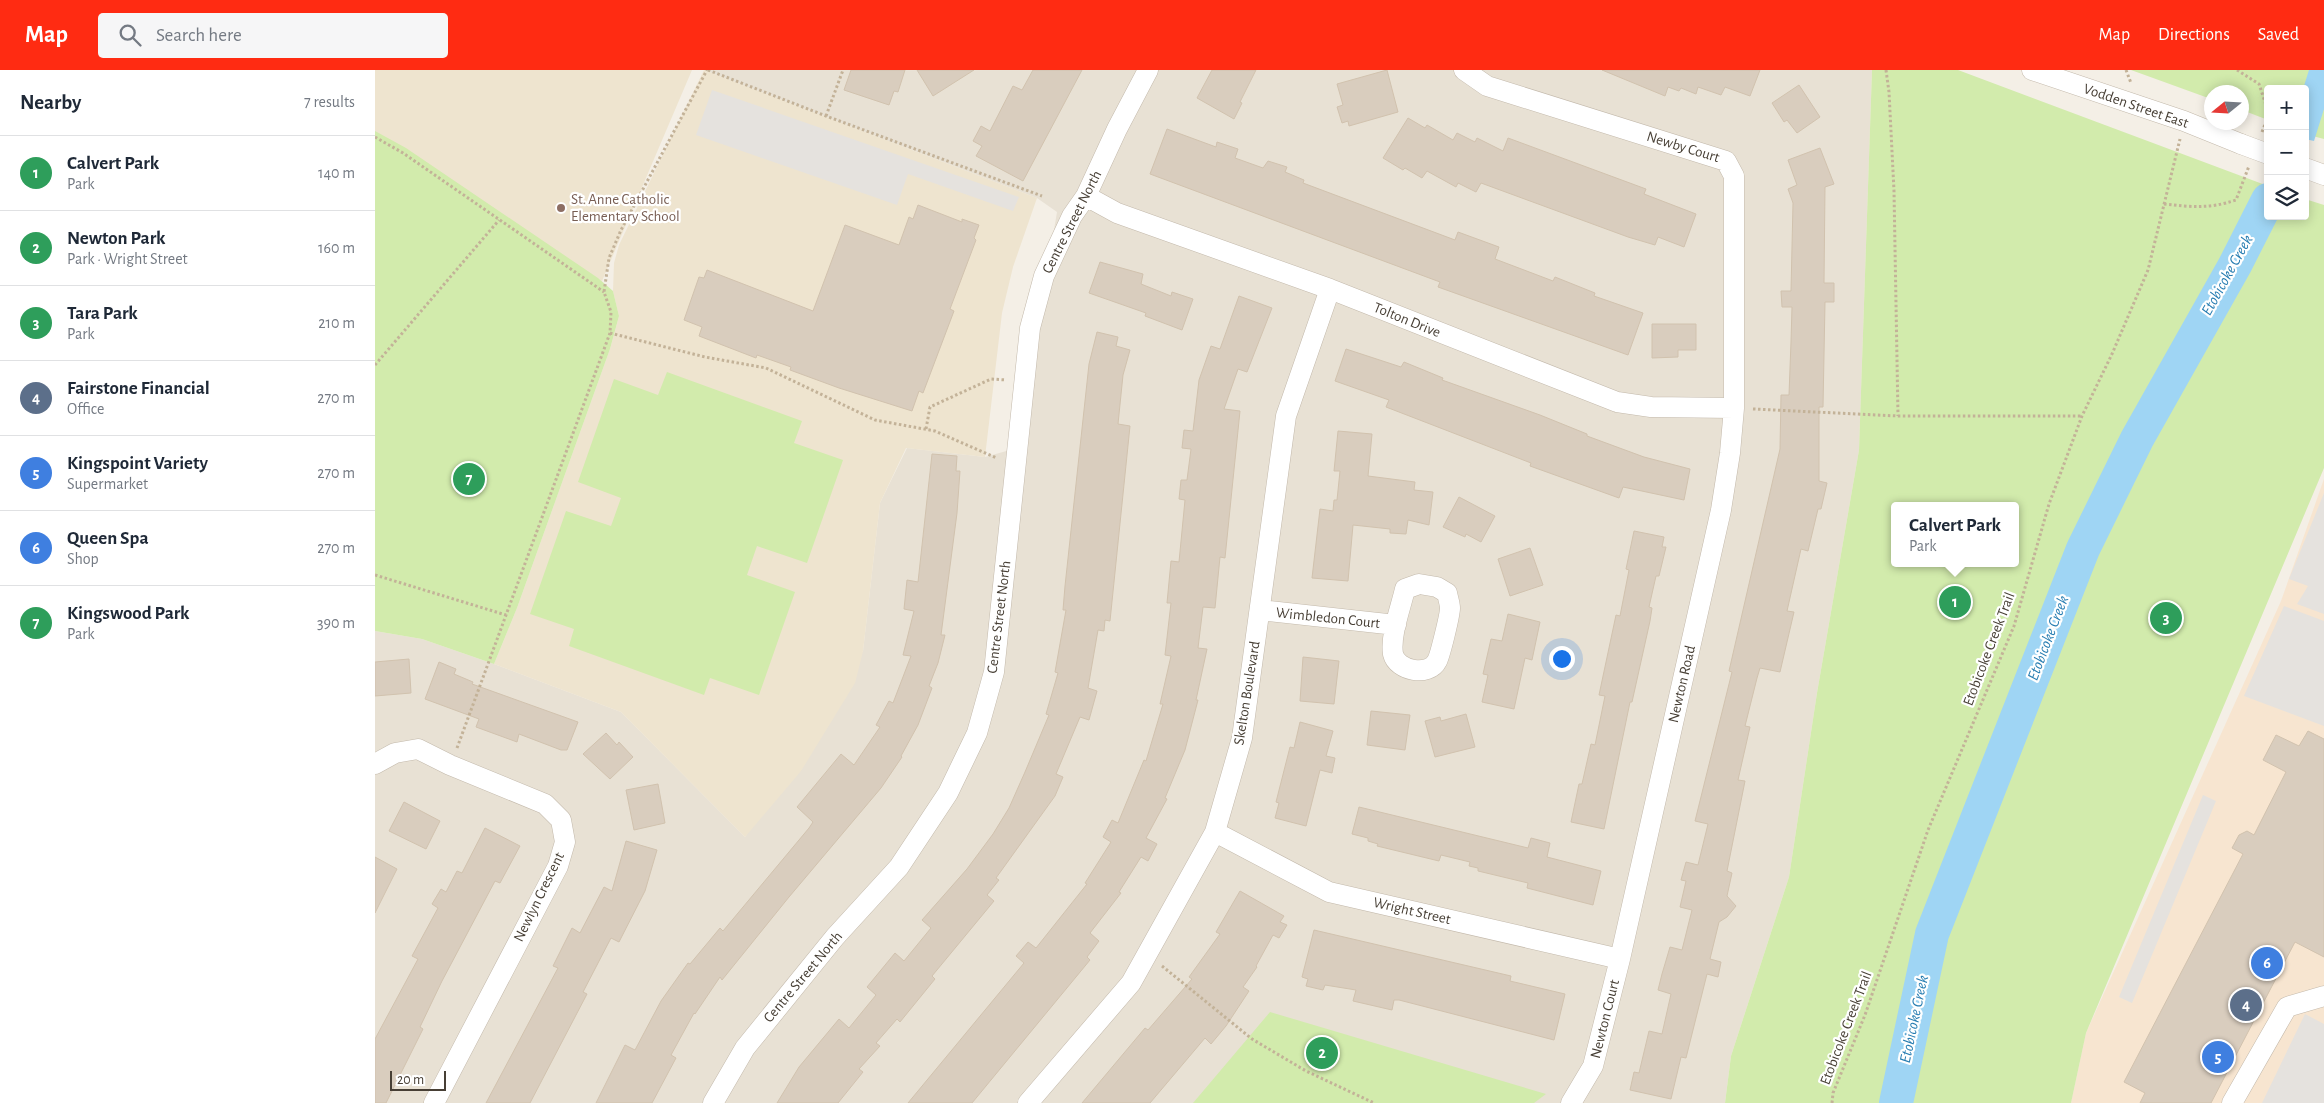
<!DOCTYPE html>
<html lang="en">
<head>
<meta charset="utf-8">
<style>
  :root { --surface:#fff; --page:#f6f6f7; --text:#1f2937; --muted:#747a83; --line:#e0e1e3; --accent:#ff2b12 }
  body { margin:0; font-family:"Alegreya Sans",sans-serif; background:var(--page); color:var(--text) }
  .controls { position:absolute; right:15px; top:15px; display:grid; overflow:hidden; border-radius:5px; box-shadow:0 2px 12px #0003 }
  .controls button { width:45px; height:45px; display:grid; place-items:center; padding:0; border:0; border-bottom:1px solid var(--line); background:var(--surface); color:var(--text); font:25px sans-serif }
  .compass { position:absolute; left:1829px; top:15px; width:45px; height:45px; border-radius:50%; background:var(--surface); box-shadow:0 2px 12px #0003; rotate:252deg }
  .scale { position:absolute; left:15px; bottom:12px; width:56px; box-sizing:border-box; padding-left:5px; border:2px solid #473f35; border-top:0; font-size:14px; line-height:18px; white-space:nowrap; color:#473f35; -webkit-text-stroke:4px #fff; paint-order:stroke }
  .you { position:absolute; left:1186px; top:588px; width:18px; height:18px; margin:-12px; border:4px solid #fff; border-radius:50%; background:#1a73e8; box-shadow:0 0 0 8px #1a73e833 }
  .badge { display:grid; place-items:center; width:32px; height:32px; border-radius:50%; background:var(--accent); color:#fff; font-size:16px; font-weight:700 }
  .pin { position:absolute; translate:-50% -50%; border:2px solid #fff; box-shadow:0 1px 5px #0006 }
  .popup { position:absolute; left:1516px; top:432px; width:128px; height:65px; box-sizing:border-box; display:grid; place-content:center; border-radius:5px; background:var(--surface); filter:drop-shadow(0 1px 4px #0005); font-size:16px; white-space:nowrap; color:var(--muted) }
  .popup b { font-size:19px; color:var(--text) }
  .popup::after { content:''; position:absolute; left:50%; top:100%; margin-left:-10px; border:10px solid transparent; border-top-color:var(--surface) }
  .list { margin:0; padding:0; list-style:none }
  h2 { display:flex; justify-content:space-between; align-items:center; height:65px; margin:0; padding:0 20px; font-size:21px }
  h2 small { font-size:16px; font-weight:400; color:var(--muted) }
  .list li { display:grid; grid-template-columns:32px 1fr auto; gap:15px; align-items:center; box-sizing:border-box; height:75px; padding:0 20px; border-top:1px solid var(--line) }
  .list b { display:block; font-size:19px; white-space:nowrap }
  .list p { margin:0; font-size:16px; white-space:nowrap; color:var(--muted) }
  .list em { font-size:16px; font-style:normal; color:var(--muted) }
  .icon { flex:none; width:28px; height:28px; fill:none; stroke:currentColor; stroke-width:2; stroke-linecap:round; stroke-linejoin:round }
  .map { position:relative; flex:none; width:1949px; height:1033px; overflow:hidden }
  header { display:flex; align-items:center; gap:30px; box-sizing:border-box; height:70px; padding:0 25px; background:var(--accent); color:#fff }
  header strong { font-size:24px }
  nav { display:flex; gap:28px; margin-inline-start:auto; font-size:18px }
  .search { width:350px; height:45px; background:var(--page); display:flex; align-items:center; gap:12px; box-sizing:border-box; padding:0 18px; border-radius:5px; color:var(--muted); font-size:19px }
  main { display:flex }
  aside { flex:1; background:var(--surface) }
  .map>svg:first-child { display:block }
  .residential { fill:#e8e1d4 }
  .commercial { fill:#f7e5d0 }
  .education { fill:#eee4cf }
  .green { fill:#d2ebac; fill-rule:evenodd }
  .parking { fill:#e5e2de }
  .water { fill:#9fd5f4 }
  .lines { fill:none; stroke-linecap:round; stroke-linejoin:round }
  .river { stroke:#9fd5f4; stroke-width:34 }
  .building { fill:#d9cdbe; stroke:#d1c2ae }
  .minor-casing { stroke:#c3b9ab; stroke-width:21 }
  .path { stroke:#c3b298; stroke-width:3; stroke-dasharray:2.5 2.5; stroke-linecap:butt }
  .minor { stroke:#fff; stroke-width:20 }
  .minor-bridge-casing { stroke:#c3b9ab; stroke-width:21; stroke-linecap:butt }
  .minor-bridge { stroke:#fff; stroke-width:20 }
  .education-dot { fill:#8d6e63; stroke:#fff; stroke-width:2 }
  .labels { text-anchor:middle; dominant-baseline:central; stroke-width:4.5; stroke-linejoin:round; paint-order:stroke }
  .street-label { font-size:15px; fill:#473f35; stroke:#fff }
  .education-label { font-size:15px; fill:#785e54; stroke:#fff; text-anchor:start }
  .water-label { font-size:16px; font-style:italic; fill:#277db1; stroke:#fff }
</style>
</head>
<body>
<header>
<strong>Map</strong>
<div class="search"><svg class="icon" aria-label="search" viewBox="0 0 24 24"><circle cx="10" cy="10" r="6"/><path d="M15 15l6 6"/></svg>Search here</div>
<nav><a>Map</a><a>Directions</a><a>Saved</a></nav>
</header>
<main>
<aside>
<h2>Nearby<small>7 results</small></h2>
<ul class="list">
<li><span class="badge" style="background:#2e9e5b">1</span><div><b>Calvert Park</b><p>Park</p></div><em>140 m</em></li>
<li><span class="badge" style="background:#2e9e5b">2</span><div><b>Newton Park</b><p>Park · Wright Street</p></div><em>160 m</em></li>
<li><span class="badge" style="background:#2e9e5b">3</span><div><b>Tara Park</b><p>Park</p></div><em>210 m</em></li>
<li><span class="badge" style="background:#5c6f8a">4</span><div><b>Fairstone Financial</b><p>Office</p></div><em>270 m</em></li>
<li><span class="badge" style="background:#3f7fe0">5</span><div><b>Kingspoint Variety</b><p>Supermarket</p></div><em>270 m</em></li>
<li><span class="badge" style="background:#3f7fe0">6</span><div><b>Queen Spa</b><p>Shop</p></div><em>270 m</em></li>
<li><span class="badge" style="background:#2e9e5b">7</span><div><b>Kingswood Park</b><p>Park</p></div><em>390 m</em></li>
</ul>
</aside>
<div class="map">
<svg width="1949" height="1033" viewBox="0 0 1949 1033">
  <rect width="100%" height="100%" fill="#f4efe6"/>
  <path class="residential" d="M 329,0 L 1497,0 L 1484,380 L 1442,623 L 1414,807 L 1356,986 L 1350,1033 L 0,1033 L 0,561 L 47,569 L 119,594 L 246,642 L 370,767 L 488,581 L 505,433 L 532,378 L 610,387 L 646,377 L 659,279 L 682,142 L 662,128 Z"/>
  <path class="commercial" d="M 1949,409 L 1949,1033 L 1696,1033 L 1711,963 L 1906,531 Z"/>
  <path class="education" d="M 0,0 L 317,0 L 227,211 L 0,65 Z
    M 329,0 L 662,128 L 638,197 L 627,243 L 610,387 L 531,378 L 505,433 L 488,581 L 480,613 L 426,701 L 370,767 L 246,642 L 119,594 L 142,538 L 235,279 L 244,246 L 238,221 L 239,193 L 244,175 Z"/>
  <path class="green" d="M 1497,0 L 1583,0 L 1893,116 L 1893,146 L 1930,146 L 1930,129 L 1949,135 L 1949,398 L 1711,963 L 1696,1033 L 1350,1033 L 1356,986 L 1414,807 L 1442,623 L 1484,380 ZM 1520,436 L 1640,436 L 1640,493 L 1520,493 Z
    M 1756,0 L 1948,0 L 1930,19 L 1893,19 L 1893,50 L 1867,40 L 1866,22 L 1836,22 L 1836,29 Z
    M 1949,6 L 1949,69 L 1930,64 Z
    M 0,61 L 31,78 L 223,208 L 238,221 L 244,246 L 235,279 L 142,538 L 119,594 L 47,569 L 0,561 Z
    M 292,302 L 427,351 L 419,373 L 468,390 L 432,493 L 382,476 L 372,505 L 420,522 L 384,625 L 335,608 L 329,625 L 194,576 L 199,559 L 155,544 L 191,441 L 236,456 L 246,428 L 203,412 L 239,309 L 283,325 Z
    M 895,942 L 1171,1024 L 1159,1033 L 818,1033 Z"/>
  <path class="parking" d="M 337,20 L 644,127 L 638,141 L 533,104 L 522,135 L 321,65 Z
    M 1949,423 L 1949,544 L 1922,534 L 1933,516 L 1914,509 Z
    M 1909,536 L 1949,551 L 1949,656 L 1869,626 Z
    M 1828,725 L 1841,731 L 1757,933 L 1744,927 Z
    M 1930,944 L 1949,954 L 1949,1033 L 1887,1033 Z"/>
  <path class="water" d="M 1934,0 L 1949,0 L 1949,39 L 1939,71 L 1930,69 L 1930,19 L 1928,19 Z"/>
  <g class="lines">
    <path class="river" d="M 1521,1033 L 1557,864 L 1708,479 L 1762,369 L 1860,195 L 1893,130"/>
  </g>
  <path class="building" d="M 476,0 L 530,0 L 523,22 L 519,21 L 514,35 L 469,20 Z
    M 542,0 L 599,0 L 558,26 Z
    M 658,0 L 707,0 L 648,111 L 601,86 L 607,76 L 598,71 L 606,56 L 615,61 L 638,16 L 647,20 Z
    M 837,0 L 881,0 L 865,32 L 867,33 L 859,49 L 822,28 Z
    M 1012,0 L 1023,42 L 974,56 L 973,51 L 967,53 L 962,37 L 968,35 L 962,14 Z
    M 1227,0 L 1385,0 L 1375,26 L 1350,17 L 1346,25 L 1323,17 L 1321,24 L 1306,18 L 1304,21 L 1293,17 L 1290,26 Z
    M 1424,15 L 1445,47 L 1422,63 L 1412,50 L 1409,52 L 1397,33 Z
    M 1033,48 L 1050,58 L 1052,55 L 1078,70 L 1082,63 L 1100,72 L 1102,68 L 1128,81 L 1133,68 L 1271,119 L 1269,124 L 1321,144 L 1309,177 L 1283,167 L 1280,175 L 1253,167 L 1106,113 L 1101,122 L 1083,113 L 1081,117 L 1052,101 L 1047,108 L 1030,98 L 1028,100 L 1008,88 Z
    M 792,59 L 841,77 L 842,72 L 863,79 L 860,88 L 888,98 L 893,91 L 912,97 L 910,102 L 929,110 L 928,113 L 1080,170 L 1083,162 L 1124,177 L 1120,189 L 1178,211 L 1180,207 L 1220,223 L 1219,226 L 1268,243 L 1253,285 L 1063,217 L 1065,212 L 775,104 Z
    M 1445,78 L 1459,114 L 1450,117 L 1449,213 L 1459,213 L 1459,232 L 1450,232 L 1448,337 L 1444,337 L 1444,411 L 1452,413 L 1446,439 L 1443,439 L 1433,481 L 1426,479 L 1412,541 L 1419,542 L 1405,602 L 1385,598 L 1382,608 L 1370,656 L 1375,657 L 1363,710 L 1370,711 L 1352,801 L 1357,803 L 1352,826 L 1361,836 L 1352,847 L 1344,852 L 1335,889 L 1346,892 L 1343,907 L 1332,904 L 1311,988 L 1306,987 L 1296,1029 L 1255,1020 L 1259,1002 L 1264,1003 L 1274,961 L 1287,964 L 1296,924 L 1283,920 L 1287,904 L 1295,877 L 1307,880 L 1317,840 L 1305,837 L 1311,811 L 1306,810 L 1311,792 L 1323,795 L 1333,754 L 1320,751 L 1357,602 L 1354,601 L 1405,379 L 1406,325 L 1414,325 L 1416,272 L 1417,237 L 1407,237 L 1406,221 L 1416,221 L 1418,133 L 1413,119 L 1422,115 L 1413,90 Z
    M 543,135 L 587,152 L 587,149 L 604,155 L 599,168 L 601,170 L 575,239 L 579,241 L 548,323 L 544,321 L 537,341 L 464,318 L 415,300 L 416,297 L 382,285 L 381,288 L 324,266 L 327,257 L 309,250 L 324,207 L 329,208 L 332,200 L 438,241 L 470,155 L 524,175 L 534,147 L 538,149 Z
    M 725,192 L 768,204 L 766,214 L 796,226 L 797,222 L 818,229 L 807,260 L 770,246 L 771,243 L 714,223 Z
    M 864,226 L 897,238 L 872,302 L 863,299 L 849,339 L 865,341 L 850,488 L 845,487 L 840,538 L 828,537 L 823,578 L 832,579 L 821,630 L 823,630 L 810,680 L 790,728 L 792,729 L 771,768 L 782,774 L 773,791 L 766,787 L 744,822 L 746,823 L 715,863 L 724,871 L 712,887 L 715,890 L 597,1033 L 533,1033 L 649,893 L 641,886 L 653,872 L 661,878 L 712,814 L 710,813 L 736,772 L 728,767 L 737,750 L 743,753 L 769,690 L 771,691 L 788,634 L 785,634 L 796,586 L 790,585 L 796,533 L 792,533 L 796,491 L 804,492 L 810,430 L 804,429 L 806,410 L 812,410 L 816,379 L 807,378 L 809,360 L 818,361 L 824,310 L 836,276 L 845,279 Z
    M 1277,254 L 1321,254 L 1321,280 L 1303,280 L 1303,287 L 1277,288 Z
    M 722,262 L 743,267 L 741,276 L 755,280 L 748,305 L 743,354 L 755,356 L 735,551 L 730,550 L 729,561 L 723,560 L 713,618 L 722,621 L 714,650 L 705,647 L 681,704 L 688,707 L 680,726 L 621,808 L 624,810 L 612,825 L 619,831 L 557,906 L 560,909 L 525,952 L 522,949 L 501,973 L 505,976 L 484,999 L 488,1002 L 463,1033 L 402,1033 L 424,997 L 464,949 L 474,958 L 501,925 L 492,917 L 520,883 L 529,891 L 556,858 L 547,850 L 592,799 L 618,764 L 634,738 L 650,702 L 674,645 L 671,644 L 683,603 L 680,602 L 691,540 L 688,540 L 690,516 L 714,294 Z
    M 971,279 L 1026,297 L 1029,292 L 1068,308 L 1067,310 L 1165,345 L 1212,364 L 1212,366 L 1269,387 L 1315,399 L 1309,430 L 1248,417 L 1244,428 L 1155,396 L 1156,393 L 1011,337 L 1014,330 L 960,311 Z
    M 963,361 L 997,364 L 993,406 L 1040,412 L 1039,420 L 1058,422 L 1054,455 L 1033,450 L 1031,464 L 1015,463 L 1015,459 L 978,455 L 973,511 L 937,508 L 945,439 L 958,441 L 959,430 L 962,430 L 965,401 L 959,401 Z
    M 557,384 L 582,386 L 581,401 L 585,401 L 582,443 L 566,565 L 570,565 L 563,593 L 554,616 L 557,618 L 543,655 L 526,686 L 527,687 L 506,718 L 414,827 L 347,910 L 345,907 L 320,944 L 319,943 L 296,985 L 301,988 L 277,1033 L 221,1033 L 250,975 L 260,980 L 286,931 L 313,893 L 315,894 L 345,858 L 348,861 L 434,758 L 438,752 L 422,737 L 466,684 L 479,695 L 505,657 L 501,655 L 514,631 L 518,633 L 536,586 L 528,585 L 539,541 L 529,539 L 532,510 L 543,512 Z
    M 1084,427 L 1120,446 L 1106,472 L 1091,464 L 1090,467 L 1068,457 Z
    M 1259,461 L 1289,467 L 1287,477 L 1291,477 L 1284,506 L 1281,506 L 1274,537 L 1277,538 L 1275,551 L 1257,632 L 1255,632 L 1229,759 L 1196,752 L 1204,714 L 1207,714 L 1216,674 L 1220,675 L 1230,626 L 1224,625 L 1241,545 L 1245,546 L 1254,500 L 1251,499 Z
    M 1155,478 L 1168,515 L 1135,526 L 1123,489 Z
    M 1133,544 L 1165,552 L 1157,590 L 1150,588 L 1139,639 L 1107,632 L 1113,605 L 1108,604 L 1116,569 L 1127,571 Z
    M 928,587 L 964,591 L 959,634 L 925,631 Z
    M 34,589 L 36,623 L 0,626 L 0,592 Z
    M 64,592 L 81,599 L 79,604 L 98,612 L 97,614 L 203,652 L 192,680 L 186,680 L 144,664 L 142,672 L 101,657 L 104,649 L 50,629 Z
    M 996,641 L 1035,645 L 1030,680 L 992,675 Z
    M 1091,644 L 1100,677 L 1060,687 L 1050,651 L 1065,647 L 1066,651 Z
    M 925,652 L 958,661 L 951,686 L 960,688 L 957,703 L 945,700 L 931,756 L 900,748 L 904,733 L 901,732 L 915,677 L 919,678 Z
    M 1933,661 L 1949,669 L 1949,887 L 1920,872 L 1836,1033 L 1765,1033 L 1770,1023 L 1749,1012 L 1868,784 L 1857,778 L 1864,765 L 1872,761 L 1879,765 L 1911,702 L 1888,690 L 1901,665 L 1924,676 Z
    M 231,663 L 242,675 L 244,672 L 258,687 L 235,709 L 208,684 Z
    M 283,714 L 290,753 L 259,760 L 251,720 Z
    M 29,732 L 65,751 L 51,779 L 14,761 Z
    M 984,737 L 1153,778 L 1156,768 L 1175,773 L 1172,787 L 1226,801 L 1218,835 L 1152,818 L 1153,813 L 1103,801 L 1103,798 L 1094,796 L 1095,792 L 1066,785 L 1064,791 L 1002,776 L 1003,774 L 993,771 L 993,768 L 977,764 Z
    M 110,758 L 145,776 L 125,813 L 120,811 L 67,911 L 45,957 L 48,959 L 11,1033 L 0,1033 L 0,969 L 43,889 L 37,886 L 63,838 L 57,834 L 66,819 L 71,822 L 82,801 L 87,803 Z
    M 251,771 L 282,780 L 270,821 L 244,872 L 236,868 L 208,922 L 212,924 L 155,1033 L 111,1033 L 183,898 L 178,896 L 197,858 L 205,863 L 229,817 L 237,821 Z
    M 0,787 L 22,799 L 0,843 Z
    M 865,821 L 909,846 L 905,852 L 912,855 L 904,868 L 898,865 L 881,896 L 882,897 L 868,917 L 874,921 L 851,956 L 836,974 L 830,968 L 775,1033 L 707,1033 L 770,958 L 773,960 L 817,909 L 814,907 L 845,864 L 841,862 Z
    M 939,860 L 1136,906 L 1135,911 L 1190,924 L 1179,970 L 1024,930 L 1019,930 L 1017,940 L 978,931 L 981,920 L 950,915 L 948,920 L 931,916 L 933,909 L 927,907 Z"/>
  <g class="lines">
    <g class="minor-casing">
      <path id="minor" d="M 1089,0 L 1112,16 L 1351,91 L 1359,106 L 1359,338 L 1355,383 L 1346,440 L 1245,889 L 1218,996 L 1196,1033
        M 1657,0 L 1809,51 L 1866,74
        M 1930,98 L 1949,105
        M 711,126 L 742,143 L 955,219 L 1242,332 L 1276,337 L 1359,338
        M 1044,514 L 1062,517 L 1072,523 C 1073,528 1075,534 1075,538 C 1075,545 1065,586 1062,591 C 1054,607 1022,601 1018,584 C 1015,565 1026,537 1030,519 Z
        M 885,540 L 1021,555
        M 0,694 L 20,683 L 43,679 L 75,695 L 170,734 L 186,750 L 190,772 L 183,796 L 59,1033
        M 840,762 L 954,822 L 1245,889
        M 338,1033 L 370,978 L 460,867 L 524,797 L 573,723 L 602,663 L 619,602 L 655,258 L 669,206 L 697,146 L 711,126 L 742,59 L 773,0
        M 653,1033 L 756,913 L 840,762 L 867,668 L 911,346 L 955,219
        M 1857,1033 L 1912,937 L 1949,926"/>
    </g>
    <path class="path" d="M 333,0 L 451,46 L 667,126
      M 1511,0 L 1514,22 L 1519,121 L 1523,346
      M 1751,0 L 1756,13
      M 1862,0 L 1884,14 L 1893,41
      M 451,46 L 468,0
      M 1887,62 L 1893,47
      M 0,67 L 28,83 L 229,222
      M 1789,134 C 1817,137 1834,139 1861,130 L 1874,96
      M 235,263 L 330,287 L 391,298 L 500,350 L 560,361 L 622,388
      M 0,295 L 124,150
      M 1378,339 L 1523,346 L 1707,346
      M 551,359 L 555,337 L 616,309 L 631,310
      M 0,505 L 131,545
      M 82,678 L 235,263 L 236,242 L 229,222 L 234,188 L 246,160 L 332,0
      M 787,896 L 877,969 L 931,1001 L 999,1033
      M 1457,1033 L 1458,1023 L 1490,945 L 1553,760 L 1639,556 L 1674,434 L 1707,346 L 1737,284 L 1773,200 L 1805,69"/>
    <use href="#minor" class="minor"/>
    <g class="minor-bridge-casing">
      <path id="minor-bridge" d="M 1866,74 L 1893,84"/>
    </g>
    <use href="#minor-bridge" class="minor-bridge"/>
  </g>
  <circle class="education-dot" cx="186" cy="138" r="5"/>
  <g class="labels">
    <g class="street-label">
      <text transform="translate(1761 36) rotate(19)">Vodden Street East</text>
      <text transform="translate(1308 77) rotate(17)">Newby Court</text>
      <text transform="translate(697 152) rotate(-63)">Centre Street North</text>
      <text transform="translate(1032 250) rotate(22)">Tolton Drive</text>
      <text transform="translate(624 547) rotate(-83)">Centre Street North</text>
      <text transform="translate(953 548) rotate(6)">Wimbledon Court</text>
      <text transform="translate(1614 579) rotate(-69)">Etobicoke Creek Trail</text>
      <text transform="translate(1307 614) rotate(-77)">Newton Road</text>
      <text transform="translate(872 623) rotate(-81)">Skelton Boulevard</text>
      <text transform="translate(164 827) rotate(-64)">Newlyn Crescent</text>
      <text transform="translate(1037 841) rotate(13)">Wright Street</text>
      <text transform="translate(428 907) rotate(-50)">Centre Street North</text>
      <text transform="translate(1230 949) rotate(-76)">Newton Court</text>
      <text transform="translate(1471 958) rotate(-69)">Etobicoke Creek Trail</text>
    </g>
    <g class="education-label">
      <text x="196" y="129">St. Anne Catholic<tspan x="196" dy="17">Elementary School</tspan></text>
    </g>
    <g class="water-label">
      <text transform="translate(1852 205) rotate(-61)">Etobicoke Creek</text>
      <text transform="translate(1673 568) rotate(-69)">Etobicoke Creek</text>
      <text transform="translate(1539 949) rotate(-78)">Etobicoke Creek</text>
    </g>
  </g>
</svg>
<div class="controls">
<button>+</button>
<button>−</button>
<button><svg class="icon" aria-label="layers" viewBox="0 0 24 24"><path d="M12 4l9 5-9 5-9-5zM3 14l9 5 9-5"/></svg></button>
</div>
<svg class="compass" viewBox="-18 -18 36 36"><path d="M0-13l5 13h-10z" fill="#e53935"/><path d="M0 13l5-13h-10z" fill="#747a83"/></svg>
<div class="scale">20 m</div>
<div class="you"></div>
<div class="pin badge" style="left:1580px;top:532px;background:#2e9e5b">1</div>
<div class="popup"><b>Calvert Park</b>Park</div>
<div class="pin badge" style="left:947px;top:983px;background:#2e9e5b">2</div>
<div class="pin badge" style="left:1791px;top:548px;background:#2e9e5b">3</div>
<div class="pin badge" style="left:1871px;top:935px;background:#5c6f8a">4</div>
<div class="pin badge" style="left:1843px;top:987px;background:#3f7fe0">5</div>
<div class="pin badge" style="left:1892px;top:893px;background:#3f7fe0">6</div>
<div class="pin badge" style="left:94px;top:409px;background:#2e9e5b">7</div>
</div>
</main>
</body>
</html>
